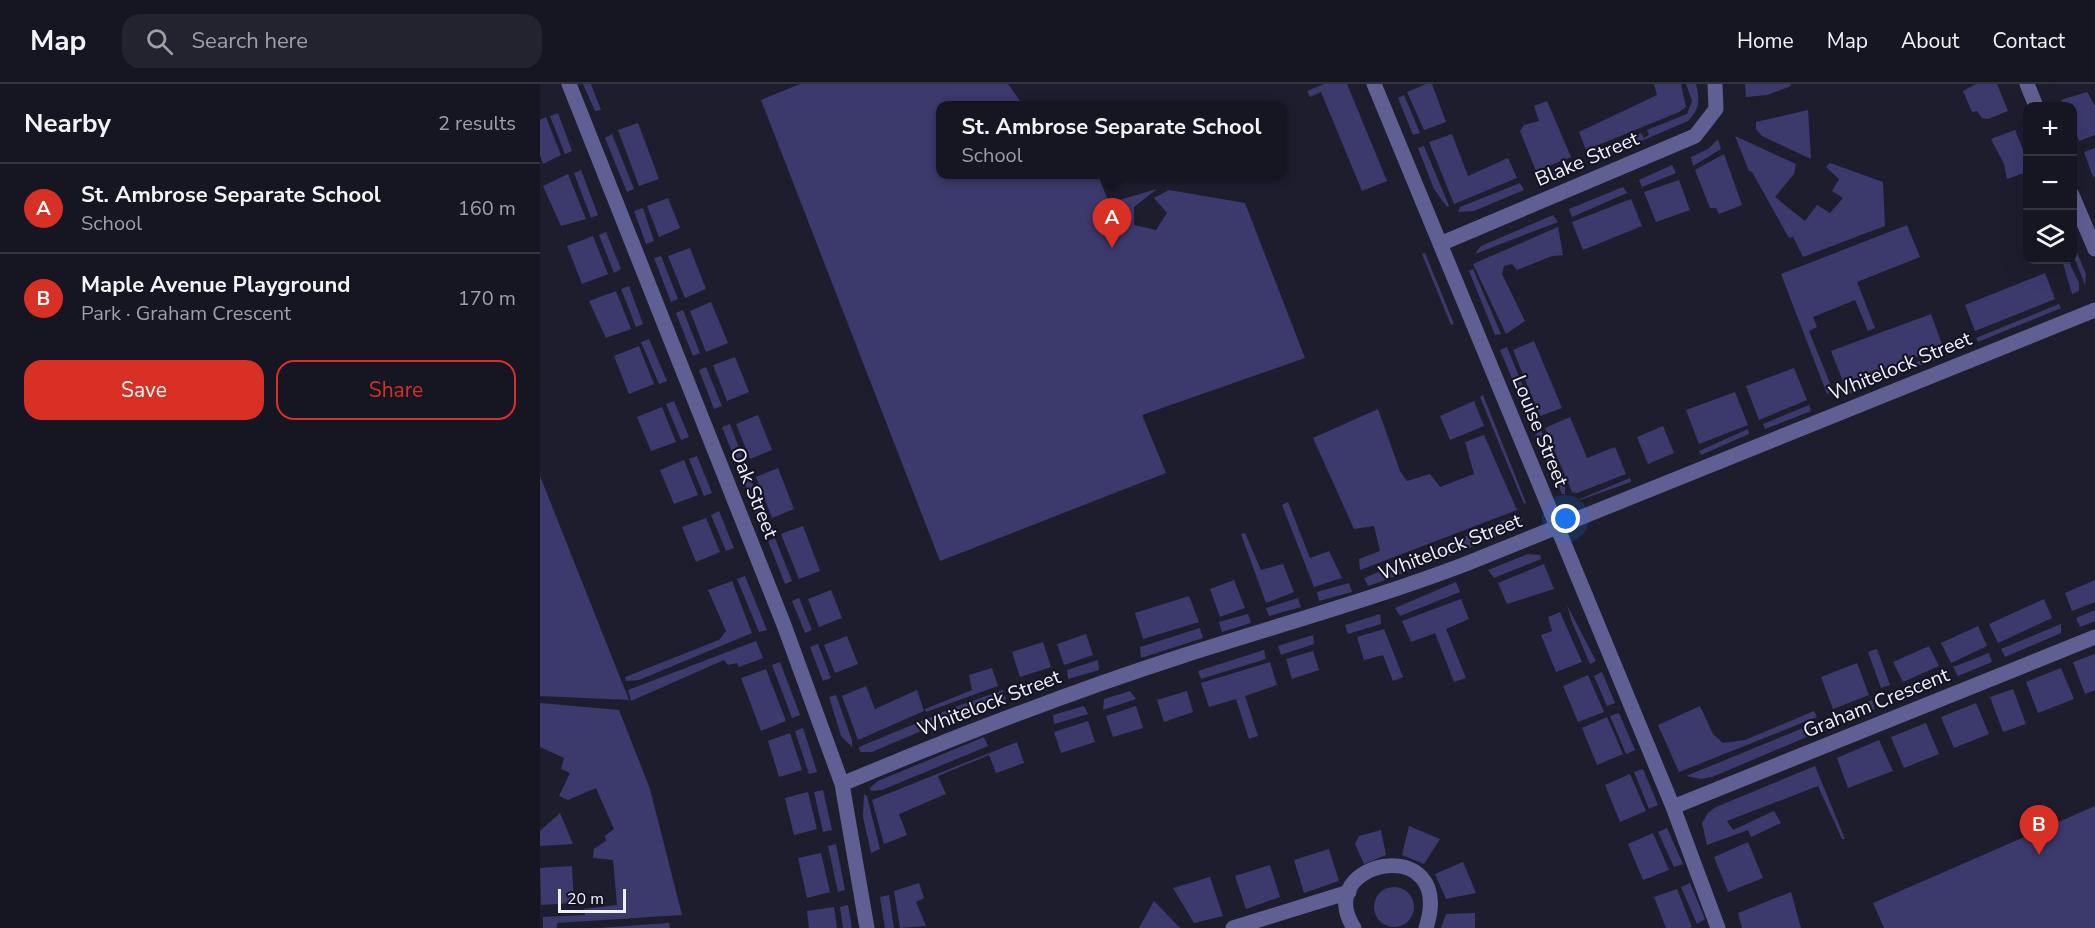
<!DOCTYPE html>
<html lang="en">
<head>
<meta charset="utf-8">
<style>
  :root { --surface:#161622; --page:#23232f; --text:#f1f3f6; --muted:#9e9fa5; --line:#353540; --accent:#d93025 }
  body { margin:0; font-family:"Nunito Sans",sans-serif; background:var(--page); color:var(--text) }
  .controls { position:absolute; right:18px; top:18px; display:grid; overflow:hidden; border-radius:12px; box-shadow:0 6px 24px #0002 }
  .controls button { width:54px; height:54px; display:grid; place-items:center; padding:0; border:0; border-bottom:2px solid var(--line); background:var(--surface); color:var(--text); font:30px sans-serif }
  .scale { position:absolute; left:18px; bottom:15px; width:68px; box-sizing:border-box; padding-left:6px; border:3px solid #f0f0fc; border-top:0; font-size:16px; line-height:21px; white-space:nowrap; color:#f0f0fc; -webkit-text-stroke:4px #141424; paint-order:stroke }
  .you { position:absolute; left:1026px; top:435px; width:21px; height:21px; margin:-15px; border:4px solid #fff; border-radius:50%; background:#1a73e8; box-shadow:0 0 0 9px #1a73e833 }
  .badge { display:grid; place-items:center; width:39px; height:39px; border-radius:50%; background:var(--accent); color:#fff; font-size:20px; font-weight:700 }
  .pin { position:absolute; translate:-50% -50px; filter:drop-shadow(0 2px 3px #0008) }
  .pin::after { content:''; position:absolute; top:32px; width:21px; height:18px; background:inherit; clip-path:polygon(0 0,100% 0,50% 100%) }
  .popup { position:absolute; left:396px; top:17px; width:351px; height:78px; box-sizing:border-box; display:grid; place-content:center; border-radius:12px; background:var(--surface); filter:drop-shadow(0 2px 4px #0005); font-size:20px; white-space:nowrap; color:var(--muted) }
  .popup b { font-size:22px; color:var(--text) }
  .popup::after { content:''; position:absolute; left:50%; top:100%; margin-left:-12px; border:12px solid transparent; border-top-color:var(--surface) }
  .list { margin:0; padding:0; list-style:none }
  h2 { display:flex; justify-content:space-between; align-items:center; height:78px; margin:0; padding:0 24px; font-size:26px }
  h2 small { font-size:20px; font-weight:400; color:var(--muted) }
  .list li { display:grid; grid-template-columns:39px 1fr auto; gap:18px; align-items:center; box-sizing:border-box; height:90px; padding:0 24px; border-top:2px solid var(--line) }
  .list b { display:block; font-size:22px; white-space:nowrap }
  .list p { margin:0; font-size:20px; white-space:nowrap; color:var(--muted) }
  .list em { font-size:20px; font-style:normal; color:var(--muted) }
  .actions { display:flex; gap:12px; padding:18px 24px }
  .actions a { flex:1; padding:14px 0; border:2px solid var(--accent); border-radius:18px; text-align:center; font-size:21px; color:var(--accent) }
  .actions .main { background:var(--accent); color:#fff }
  .icon { flex:none; width:33px; height:33px; fill:none; stroke:currentColor; stroke-width:2; stroke-linecap:round; stroke-linejoin:round }
  .map { position:relative; flex:none; width:1555px; height:844px; overflow:hidden }
  header { display:flex; align-items:center; gap:36px; box-sizing:border-box; height:84px; padding:0 30px; background:var(--surface); border-bottom:2px solid var(--line) }
  header strong { font-size:28px }
  nav { display:flex; gap:33px; margin-inline-start:auto; font-size:21px }
  .search { width:420px; height:54px; background:var(--page); display:flex; align-items:center; gap:15px; box-sizing:border-box; padding:0 21px; border-radius:18px; color:var(--muted); font-size:22px }
  main { display:flex }
  aside { flex:1; background:var(--surface) }
  .map>svg:first-child { display:block }
  .green { fill:#3c3a6d }
  .lines { fill:none; stroke-linecap:round; stroke-linejoin:round }
  .minor { stroke:#5f5f93; stroke-width:15 }
  .labels { text-anchor:middle; dominant-baseline:central; stroke-width:4.5; stroke-linejoin:round; paint-order:stroke }
  .street-label { font-size:20px; fill:#f0f0fc; stroke:#141424 }
</style>
</head>
<body>
<header>
<strong>Map</strong>
<div class="search"><svg class="icon" aria-label="search" viewBox="0 0 24 24"><circle cx="10" cy="10" r="6"/><path d="M15 15l6 6"/></svg>Search here</div>
<nav><a>Home</a><a>Map</a><a>About</a><a>Contact</a></nav>
</header>
<main>
<aside>
<h2>Nearby<small>2 results</small></h2>
<ul class="list">
<li><span class="badge">A</span><div><b>St. Ambrose Separate School</b><p>School</p></div><em>160 m</em></li>
<li><span class="badge">B</span><div><b>Maple Avenue Playground</b><p>Park · Graham Crescent</p></div><em>170 m</em></li>
</ul>
<div class="actions"><a class="main">Save</a><a>Share</a></div>
</aside>
<div class="map">
<svg width="1555" height="844" viewBox="0 0 1555 844">
  <rect width="100%" height="100%" fill="#1d1d2e"/>
  <path class="green" d="M 43,0 L 51,0 L 61,26 L 55,27 Z
    M 260,0 L 468,0 L 483,21 L 401,21 L 401,90 L 558,91 L 569,119 L 617,105 L 594,123 L 594,141 L 616,146 L 627,129 L 614,114 L 629,106 L 705,119 L 765,274 L 602,331 L 626,389 L 400,477 L 221,16 Z
    M 784,0 L 807,0 L 847,97 L 822,107 L 781,8 L 770,13 L 767,7 Z
    M 886,0 L 892,0 L 906,38 L 884,46 L 867,8 Z
    M 1114,0 L 1141,0 L 1146,23 L 1139,28 L 1046,66 L 1039,48 L 1117,11 Z
    M 1146,0 L 1156,0 C 1160,15 1160,25 1148,37 L 1050,79 L 1047,71 L 1101,49 L 1104,54 L 1109,51 L 1107,46 L 1147,30 L 1152,17 Z
    M 1205,0 L 1250,0 L 1251,2 L 1227,11 L 1206,13 Z
    M 1436,0 L 1457,0 L 1468,27 L 1448,35 L 1442,34 L 1437,27 L 1432,28 L 1423,7 Z
    M 1547,8 L 1555,22 L 1555,51 L 1539,57 L 1533,42 L 1532,22 L 1524,22 L 1521,16 Z
    M 864,11 L 880,49 L 873,51 L 858,14 Z
    M 1007,17 L 1031,73 L 996,87 L 980,47 L 984,41 L 999,37 L 994,22 Z
    M 1268,26 L 1271,75 L 1222,52 L 1216,45 L 1216,38 Z
    M 18,29 L 32,67 L 25,70 L 10,32 Z
    M 6,33 L 21,71 L 3,80 L 0,71 L 0,36 Z
    M 98,39 L 119,95 L 99,102 L 78,46 Z
    M 1475,46 L 1487,75 L 1487,88 L 1467,95 L 1464,80 L 1451,55 Z
    M 72,50 L 94,105 L 87,108 L 65,54 Z
    M 912,50 L 928,92 L 968,74 L 977,94 L 914,120 L 889,58 Z
    M 1195,52 L 1256,80 L 1254,90 L 1235,113 L 1265,137 L 1277,121 L 1290,129 L 1303,114 L 1292,107 L 1299,95 L 1286,83 L 1290,79 L 1343,98 L 1345,142 L 1263,173 L 1253,153 L 1249,154 L 1212,88 L 1209,87 Z
    M 1178,55 L 1181,65 L 1153,82 L 1151,73 L 1168,65 Z
    M 884,62 L 909,122 L 907,123 L 894,105 L 878,64 Z
    M 1555,64 L 1555,92 L 1553,93 L 1544,68 Z
    M 1184,70 L 1202,121 L 1179,130 L 1176,124 L 1170,124 L 1155,86 Z
    M 1035,77 L 1037,86 L 998,101 L 994,93 Z
    M 1132,81 L 1136,89 L 1102,103 L 1099,96 Z
    M 41,86 L 58,131 L 51,134 L 34,89 Z
    M 28,90 L 46,135 L 21,142 L 3,102 Z
    M 1139,96 L 1150,126 L 1116,138 L 1104,108 Z
    M 980,99 L 984,106 L 934,127 L 918,128 L 920,123 Z
    M 1083,103 L 1087,109 L 1032,133 L 1029,125 Z
    M 128,114 L 140,144 L 119,153 L 107,122 Z
    M 1091,115 L 1102,142 L 1043,166 L 1032,138 Z
    M 103,124 L 114,157 L 106,160 L 94,127 Z
    M 1013,131 L 1018,138 L 935,170 L 941,162 Z
    M 1367,141 L 1380,173 L 1317,198 L 1335,244 L 1328,247 L 1315,216 L 1273,233 L 1277,243 L 1269,247 L 1293,307 L 1287,310 L 1241,190 Z
    M 1018,143 L 1023,171 L 1012,172 L 977,186 L 972,180 L 964,182 L 962,190 L 985,237 L 966,250 L 933,180 Z
    M 66,148 L 81,185 L 74,189 L 59,151 Z
    M 53,152 L 68,190 L 42,200 L 27,162 Z
    M 1532,157 L 1546,190 L 1545,201 L 1533,170 Z
    M 150,164 L 166,205 L 145,214 L 128,172 Z
    M 885,169 L 914,240 L 911,241 L 882,170 Z
    M 121,172 L 138,215 L 131,218 L 114,174 Z
    M 1522,176 L 1528,176 L 1539,199 L 1539,207 L 1532,210 Z
    M 933,185 L 961,250 L 955,251 L 929,187 Z
    M 1505,189 L 1515,215 L 1435,247 L 1425,221 Z
    M 89,202 L 103,240 L 96,243 L 81,205 Z
    M 76,207 L 91,245 L 66,254 L 49,217 Z
    M 171,218 L 188,259 L 166,268 L 150,227 Z
    M 1519,220 L 1521,224 L 1438,258 L 1436,254 Z
    M 143,226 L 160,269 L 153,272 L 136,229 Z
    M 1391,230 L 1403,263 L 1304,300 L 1291,267 Z
    M 109,255 L 127,297 L 119,300 L 101,258 Z
    M 994,257 L 1022,324 L 1000,332 L 973,266 Z
    M 99,262 L 114,300 L 89,310 L 74,272 Z
    M 967,263 L 996,334 L 989,335 L 960,266 Z
    M 1404,267 L 1404,272 L 1307,311 L 1306,307 Z
    M 195,273 L 209,308 L 187,317 L 173,281 Z
    M 166,283 L 182,322 L 174,325 L 159,286 Z
    M 1254,284 L 1267,316 L 1219,336 L 1206,302 Z
    M 1195,308 L 1208,341 L 1159,360 L 1146,326 Z
    M 943,311 L 986,419 L 984,420 L 940,313 Z
    M 134,317 L 149,353 L 141,356 L 126,320 Z
    M 934,317 L 944,342 L 910,356 L 900,332 Z
    M 1269,321 L 1271,327 L 1225,345 L 1223,340 Z
    M 122,323 L 136,358 L 111,367 L 97,333 Z
    M 838,325 L 860,387 L 867,397 L 890,390 L 900,403 L 934,390 L 925,358 L 944,351 L 977,426 L 820,486 L 819,475 L 840,467 L 834,442 L 814,445 L 773,354 Z
    M 218,331 L 232,366 L 210,375 L 196,340 Z
    M 1030,333 L 1047,374 L 1075,363 L 1086,390 L 1037,409 L 1032,408 L 1005,344 Z
    M 190,340 L 205,380 L 198,383 L 182,343 Z
    M 1123,342 L 1134,369 L 1108,380 L 1097,353 Z
    M 1208,345 L 1209,350 L 1161,371 L 1159,367 Z
    M 1001,346 L 1025,403 L 1025,410 L 1022,410 L 995,351 Z
    M 157,372 L 172,409 L 164,412 L 149,375 Z
    M 144,376 L 158,411 L 134,420 L 120,386 Z
    M 238,384 L 254,425 L 232,434 L 216,393 Z
    M 0,392 L 89,616 L 0,612 Z
    M 1090,394 L 1091,398 L 1040,416 L 1040,415 Z
    M 211,396 L 227,435 L 219,438 L 204,399 Z
    M 748,418 L 770,474 L 789,467 L 802,494 L 774,503 L 742,421 Z
    M 179,427 L 194,464 L 186,467 L 171,431 Z
    M 977,431 L 983,435 C 962,456 872,485 840,498 L 828,502 L 824,494 Z
    M 166,434 L 180,468 L 156,478 L 142,443 Z
    M 263,442 L 280,487 L 259,495 L 241,450 Z
    M 705,449 L 721,486 L 743,480 L 754,508 L 726,519 L 701,450 Z
    M 235,454 L 252,497 L 245,500 L 228,457 Z
    M 988,470 L 1000,471 L 1001,475 L 954,494 L 948,486 Z
    M 1004,480 L 1014,505 L 967,520 L 958,499 Z
    M 205,492 L 227,546 L 219,548 L 197,495 Z
    M 694,496 L 705,524 L 680,533 L 670,505 Z
    M 1555,496 L 1555,518 L 1532,527 L 1525,509 Z
    M 192,497 L 212,549 L 99,596 L 86,597 L 85,593 L 179,556 L 186,547 L 168,506 Z
    M 916,498 L 920,508 L 860,532 L 855,524 Z
    M 809,499 L 812,508 L 779,517 L 777,508 Z
    M 291,506 L 302,534 L 279,543 L 268,515 Z
    M 649,512 L 659,538 L 603,555 L 595,529 Z
    M 259,514 L 272,546 L 265,549 L 252,517 Z
    M 758,514 L 761,523 L 729,532 L 726,524 Z
    M 921,515 L 929,535 L 906,545 L 926,594 L 914,598 L 895,549 L 871,558 L 862,537 Z
    M 1504,515 L 1512,534 L 1458,559 L 1449,540 Z
    M 1027,521 L 1056,577 L 1050,580 L 1032,538 Z
    M 1555,526 L 1555,537 L 1540,543 L 1536,534 Z
    M 1020,528 L 1042,578 L 1016,588 L 1001,551 L 1012,547 L 1008,533 Z
    M 708,530 L 711,539 L 682,548 L 679,538 Z
    M 840,530 L 841,540 L 808,550 L 805,541 Z
    M 1521,540 L 1521,549 L 1465,573 L 1461,565 Z
    M 1438,542 L 1447,562 L 1411,579 L 1401,559 Z
    M 660,544 L 663,554 L 601,574 L 600,563 Z
    M 844,545 L 863,593 L 853,597 L 843,571 L 824,576 L 817,553 Z
    M 546,550 L 553,571 L 524,581 L 517,560 Z
    M 773,551 L 774,560 L 741,571 L 738,562 Z
    M 307,552 L 318,580 L 295,589 L 284,561 Z
    M 216,557 L 223,574 L 199,583 L 197,579 L 188,581 L 184,576 L 91,617 L 88,606 Z
    M 503,558 L 511,583 L 480,593 L 472,568 Z
    M 278,560 L 291,594 L 283,597 L 270,563 Z
    M 1389,562 L 1399,582 L 1363,598 L 1353,578 Z
    M 1337,565 L 1350,601 L 1341,604 L 1328,568 Z
    M 724,566 L 726,575 L 661,595 L 658,587 Z
    M 773,567 L 779,586 L 752,595 L 746,575 Z
    M 1449,569 L 1452,578 L 1418,592 L 1413,583 Z
    M 1555,570 L 1555,606 L 1545,610 L 1533,578 Z
    M 558,576 L 559,586 L 528,595 L 527,586 Z
    M 240,578 L 260,631 L 252,634 L 232,581 Z
    M 730,578 L 737,601 L 705,612 L 718,652 L 709,655 L 696,615 L 669,623 L 661,599 Z
    M 1317,579 L 1329,611 L 1293,625 L 1281,593 Z
    M 452,584 L 458,602 L 386,628 L 385,625 L 432,606 L 429,591 Z
    M 1521,584 L 1534,615 L 1498,629 L 1486,598 Z
    M 226,585 L 246,637 L 221,647 L 201,594 Z
    M 1062,588 L 1075,619 L 1067,622 L 1054,592 Z
    M 1398,589 L 1401,598 L 1369,611 L 1365,603 Z
    M 514,590 L 516,598 L 484,609 L 483,600 Z
    M 1048,591 L 1064,628 L 1038,638 L 1023,602 Z
    M 326,602 L 335,625 L 377,606 L 384,627 L 318,656 L 302,612 Z
    M 1473,605 L 1486,640 L 1463,648 L 1450,613 Z
    M 463,606 L 466,615 L 435,624 L 332,668 L 320,668 L 319,663 L 408,626 L 409,629 L 415,626 L 415,623 Z
    M 590,607 L 596,615 L 563,626 L 564,615 Z
    M 647,607 L 653,628 L 624,638 L 617,616 Z
    M 296,611 L 312,656 L 312,663 L 301,652 L 289,613 Z
    M 1332,616 L 1335,625 L 1299,639 L 1296,631 Z
    M 0,619 L 79,626 L 110,705 L 142,831 L 17,839 L 17,844 L 3,844 L 3,833 L 45,831 L 44,825 L 77,821 L 73,776 L 53,774 L 54,765 L 66,757 L 65,752 L 74,745 L 56,704 L 28,716 L 19,712 L 30,689 L 21,685 L 24,674 L 0,663 Z
    M 1436,619 L 1449,650 L 1414,664 L 1401,633 Z
    M 544,622 L 548,630 L 514,640 L 513,631 Z
    M 596,622 L 603,644 L 573,653 L 566,632 Z
    M 1160,622 L 1173,650 L 1183,659 L 1205,656 L 1274,627 L 1277,633 L 1139,688 L 1118,641 Z
    M 1079,629 L 1095,666 L 1086,670 L 1070,632 Z
    M 1067,633 L 1083,670 L 1057,681 L 1042,644 Z
    M 548,637 L 555,658 L 521,669 L 514,648 Z
    M 1278,638 L 1281,647 L 1172,693 L 1161,695 L 1146,692 Z
    M 1386,639 L 1399,670 L 1364,684 L 1351,653 Z
    M 263,644 L 277,688 L 269,690 L 255,647 Z
    M 250,649 L 262,686 L 239,693 L 228,657 Z
    M 444,653 L 448,662 L 342,706 L 331,707 L 330,704 L 338,697 Z
    M 1339,656 L 1353,687 L 1308,704 L 1297,674 Z
    M 477,658 L 484,679 L 456,689 L 449,671 L 398,692 L 406,710 L 359,730 L 367,751 L 344,760 L 332,716 Z
    M 1275,682 L 1305,755 L 1302,755 L 1278,702 L 1187,737 L 1193,746 L 1234,727 L 1241,739 L 1211,753 L 1208,746 L 1167,761 L 1162,739 L 1168,729 L 1176,723 Z
    M 1103,685 L 1118,721 L 1109,725 L 1094,688 Z
    M 1090,690 L 1106,727 L 1080,738 L 1065,701 Z
    M 283,706 L 292,746 L 283,748 L 274,708 Z
    M 268,708 L 277,745 L 254,751 L 245,714 Z
    M 324,710 L 327,712 L 340,765 L 331,769 L 323,733 Z
    M 1555,722 L 1555,844 L 1344,844 L 1333,819 Z
    M 20,729 L 33,760 L 0,762 L 0,747 Z
    M 869,742 L 900,755 L 884,780 L 862,771 Z
    M 1127,744 L 1143,780 L 1134,783 L 1118,748 Z
    M 841,746 L 846,771 L 824,780 L 815,760 L 819,752 Z
    M 1113,749 L 1129,786 L 1103,796 L 1088,760 Z
    M 1208,758 L 1223,794 L 1188,808 L 1174,773 Z
    M 296,760 L 305,806 L 298,808 L 288,762 Z
    M 789,765 L 799,797 L 764,809 L 754,776 Z
    M 281,769 L 290,808 L 267,814 L 258,774 Z
    M 923,778 L 936,809 L 906,815 L 895,790 Z
    M 730,781 L 740,813 L 706,825 L 695,792 Z
    M 32,782 L 34,819 L 1,821 L 0,784 Z
    M 670,793 L 683,832 L 654,839 L 633,804 Z
    M 379,799 L 384,814 L 376,818 L 386,842 L 360,844 L 354,807 Z
    M 1150,799 L 1165,835 L 1157,840 L 1141,803 Z
    M834 823a20 20 0 1 1 40 0a20 20 0 1 1-40 0Z
    M 1137,805 L 1152,843 L 1149,844 L 1126,844 L 1114,813 Z
    M 1251,808 L 1261,844 L 1202,844 L 1198,829 Z
    M 349,811 L 354,844 L 345,844 L 340,813 Z
    M 614,817 L 640,844 L 599,844 Z
    M 308,821 L 312,844 L 303,844 L 300,823 Z
    M 294,823 L 297,844 L 269,844 L 267,827 Z
    M 935,829 L 935,844 L 901,844 L 906,830 Z
    M 129,839 L 130,844 L 57,844 Z"/>
  <g class="lines">
    <path class="minor" d="M 29,0 L 244,541 L 302,700 L 327,844
      M 834,0 L 1133,723 L 1178,844
      M 1487,0 L 1496,22
      M 1532,111 L 1555,165
      M 900,160 L 1155,52 L 1176,25 L 1175,0
      M 302,700 C 414,653 527,609 642,572 C 736,542 830,516 923,481 L 1555,226
      M 1133,723 L 1555,553
      M 693,844 L 809,808
      M 814,844 C 770,776 917,747 886,844"/>
  </g>
  <g class="labels">
    <g class="street-label">
      <text transform="translate(1047 75) rotate(-23)">Blake Street</text>
      <text transform="translate(1360 282) rotate(-22)">Whitelock Street</text>
      <text transform="translate(1000 347) rotate(68)">Louise Street</text>
      <text transform="translate(214 409) rotate(68)">Oak Street</text>
      <text transform="translate(910 463) rotate(-21)">Whitelock Street</text>
      <text transform="translate(449 619) rotate(-21)">Whitelock Street</text>
      <text transform="translate(1336 619) rotate(-22)">Graham Crescent</text>
    </g>
  </g>
</svg>
<div class="controls">
<button>+</button>
<button>−</button>
<button><svg class="icon" aria-label="layers" viewBox="0 0 24 24"><path d="M12 4l9 5-9 5-9-5zM3 14l9 5 9-5"/></svg></button>
</div>
<div class="scale">20 m</div>
<div class="you"></div>
<div class="pin badge" style="left:572px;top:164px">A</div>
<div class="popup"><b>St. Ambrose Separate School</b>School</div>
<div class="pin badge" style="left:1499px;top:771px">B</div>
</div>
</main>
</body>
</html>
